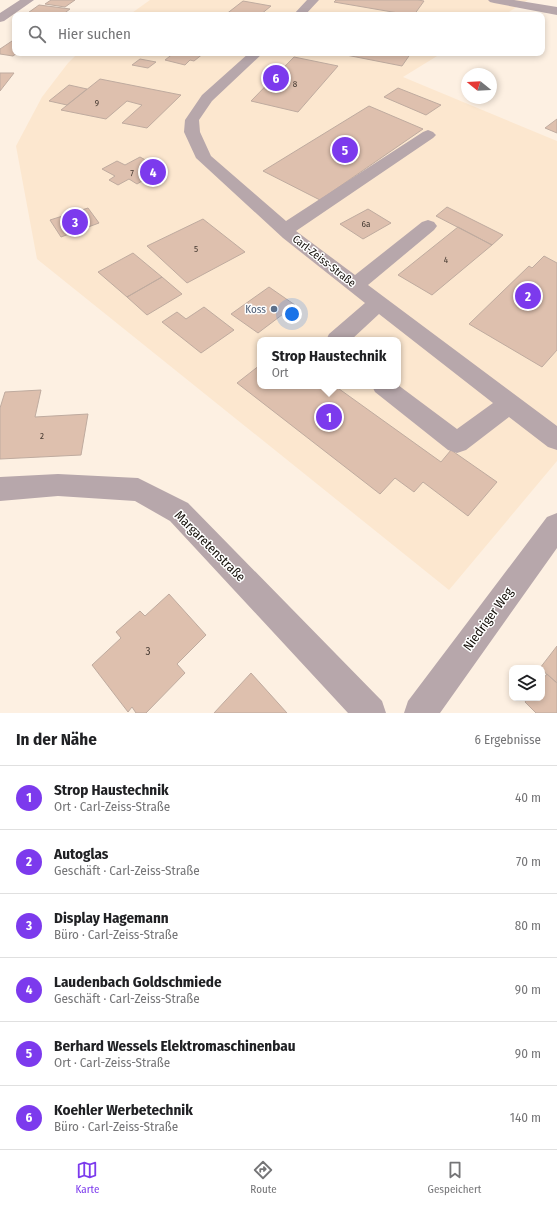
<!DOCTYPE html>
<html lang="de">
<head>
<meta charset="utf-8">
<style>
  :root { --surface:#fff; --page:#f6f6f6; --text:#202124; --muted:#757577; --line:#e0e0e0; --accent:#7c3aed }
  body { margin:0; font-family:"Fira Sans Condensed",sans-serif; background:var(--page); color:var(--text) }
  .controls { position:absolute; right:12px; bottom:12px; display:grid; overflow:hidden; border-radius:8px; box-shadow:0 2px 6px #0003 }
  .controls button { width:36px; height:36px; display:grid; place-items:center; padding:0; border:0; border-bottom:1px solid var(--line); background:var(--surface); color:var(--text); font:20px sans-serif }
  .compass { position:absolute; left:461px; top:68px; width:36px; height:36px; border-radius:50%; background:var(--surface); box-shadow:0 2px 6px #0003; rotate:288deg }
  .you { position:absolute; left:292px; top:314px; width:14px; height:14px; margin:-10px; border:3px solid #fff; border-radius:50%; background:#1a73e8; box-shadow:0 0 0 6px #1a73e833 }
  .badge { display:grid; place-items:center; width:26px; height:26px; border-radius:50%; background:var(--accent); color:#fff; font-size:13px; font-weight:700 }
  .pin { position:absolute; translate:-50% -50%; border:2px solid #fff; box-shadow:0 1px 4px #0006 }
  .popup { position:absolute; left:257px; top:337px; width:144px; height:52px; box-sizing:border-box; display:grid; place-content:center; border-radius:8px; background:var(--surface); filter:drop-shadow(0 1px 3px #0005); font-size:13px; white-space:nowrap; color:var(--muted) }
  .popup b { font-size:15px; color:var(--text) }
  .popup::after { content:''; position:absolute; left:50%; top:100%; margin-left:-8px; border:8px solid transparent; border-top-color:var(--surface) }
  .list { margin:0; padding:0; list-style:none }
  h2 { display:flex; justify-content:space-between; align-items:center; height:52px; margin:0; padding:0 16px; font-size:17px }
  h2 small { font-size:13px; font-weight:400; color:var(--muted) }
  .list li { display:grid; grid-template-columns:26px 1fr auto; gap:12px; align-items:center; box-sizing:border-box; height:64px; padding:0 16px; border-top:1px solid var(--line) }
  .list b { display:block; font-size:15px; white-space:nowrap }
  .list p { margin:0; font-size:13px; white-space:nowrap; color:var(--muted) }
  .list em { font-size:13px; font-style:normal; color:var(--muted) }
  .icon { flex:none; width:22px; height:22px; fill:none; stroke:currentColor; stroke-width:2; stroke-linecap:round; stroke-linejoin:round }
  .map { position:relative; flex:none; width:557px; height:713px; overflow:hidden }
  .search { position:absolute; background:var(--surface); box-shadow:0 2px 6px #0003; left:12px; right:12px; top:12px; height:44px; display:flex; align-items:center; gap:10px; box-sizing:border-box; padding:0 14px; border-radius:8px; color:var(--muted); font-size:15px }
  .sheet { height:436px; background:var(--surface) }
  nav { display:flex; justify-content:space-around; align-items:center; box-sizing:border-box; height:56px; border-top:1px solid var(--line); background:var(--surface); font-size:11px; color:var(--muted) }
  nav a { display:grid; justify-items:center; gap:2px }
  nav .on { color:var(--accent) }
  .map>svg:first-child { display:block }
  .built { fill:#fce7cf; fill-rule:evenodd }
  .building { fill:#dec0ae; stroke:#bfab9f }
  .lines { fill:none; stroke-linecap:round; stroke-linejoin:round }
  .minor { fill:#b7a7ab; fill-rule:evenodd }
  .service-dot { fill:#5c6f8a; stroke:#fff; stroke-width:1.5 }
  .labels { text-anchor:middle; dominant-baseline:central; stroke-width:3; stroke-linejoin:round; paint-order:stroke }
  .number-label { font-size:9px; fill:#463a32 }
  .street-label { font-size:11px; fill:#130e08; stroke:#fff }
  .service-label { font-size:11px; fill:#4e5e75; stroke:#fff; text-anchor:end }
  .near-number-label { font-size:11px; fill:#463a32 }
  .near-street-label { font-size:13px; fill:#130e08; stroke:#fff }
</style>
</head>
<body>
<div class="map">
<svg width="557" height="713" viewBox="0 0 557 713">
  <rect width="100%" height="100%" fill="#fdf0e2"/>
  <path class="built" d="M 150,0 L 528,0 L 504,15 L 129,15 Z
    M 78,53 L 442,53 L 403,77 L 557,141 L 557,461 L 449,590 L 37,259 L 16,146 L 42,97 L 68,63 ZM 260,340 L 398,340 L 398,386 L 260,386 Z"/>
  <path class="building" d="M 51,0 L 75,0 L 65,7 L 45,4 Z
    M 336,0 L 418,0 L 424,1 L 414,15 L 410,15 L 334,2 Z
    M 243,1 L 271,6 L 260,15 L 225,15 Z
    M 39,5 L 55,7 L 70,9 L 62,15 L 25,15 Z
    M 12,41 L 15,42 L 15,53 L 17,53 L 13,56 L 0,54 L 0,49 Z
    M 174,53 L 204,53 L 194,61 L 190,60 L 185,65 L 165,60 Z
    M 336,53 L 411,53 L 402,66 Z
    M 294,57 L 338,66 L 298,112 L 251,101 Z
    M 140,59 L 156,62 L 148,68 L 132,65 Z
    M 0,73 L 14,73 L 0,91 Z
    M 100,79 L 181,95 L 147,128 L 122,123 L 142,105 L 127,101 L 106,119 L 61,110 Z
    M 69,85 L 87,89 L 67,105 L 49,101 Z
    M 398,88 L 441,105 L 426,115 L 384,97 Z
    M 369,106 L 423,129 L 320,200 L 263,171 Z
    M 557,119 L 557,133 L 545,128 Z
    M 140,157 L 162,169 L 137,184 L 129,179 L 118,185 L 109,180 L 115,176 L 102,169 L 117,161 L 125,165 Z
    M 447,207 L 503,235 L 492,245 L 436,216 Z
    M 88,208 L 99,223 L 61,237 L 50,220 Z
    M 368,209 L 391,223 L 363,239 L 340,224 Z
    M 203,219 L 245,252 L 187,283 L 147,246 Z
    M 458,227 L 492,245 L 432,295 L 398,275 Z
    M 133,253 L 162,277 L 127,297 L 98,272 Z
    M 544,256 L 557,263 L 557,350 L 542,367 L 469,324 L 529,266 L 532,268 Z
    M 162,277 L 182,294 L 147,315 L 127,297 Z
    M 269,287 L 295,305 L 258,333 L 231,314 Z
    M 204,307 L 234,330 L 201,353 L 162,322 L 177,312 L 186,319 Z
    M 260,365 L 260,386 L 335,386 L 441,462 L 451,450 L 497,482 L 468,516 L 423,482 L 414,492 L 395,478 L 380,494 L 237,383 Z
    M 41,390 L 35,417 L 88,414 L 81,455 L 0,459 L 0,408 L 5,392 Z
    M 169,594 L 206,635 L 177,664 L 185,673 L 146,713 L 136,713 L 132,707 L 128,712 L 92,665 L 121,638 L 116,632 L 140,611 L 145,616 Z
    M 557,646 L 557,683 L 542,670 L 542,668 L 540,668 Z
    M 251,673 L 287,713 L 214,713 Z
    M 547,674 L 557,683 L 557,713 L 536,713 L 525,702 L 528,698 L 542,698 L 542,680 Z"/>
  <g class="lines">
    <path class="minor" d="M 20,0 L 34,0 L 4,21 L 0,22 L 0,13 Z
      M 307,0 L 319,0 L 305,15 L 293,15 Z
      M 488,0 L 514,0 L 557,7 L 557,15 L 494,3 L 490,2 Z
      M 249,53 L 263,53 L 212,101 L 199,120 L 200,132 L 211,156 L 286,221 L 423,132 L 428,130 L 433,132 L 436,135 L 433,138 L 296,231 L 355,275 L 422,222 L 428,220 L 434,222 L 437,226 L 434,230 L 368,285 L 557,426 L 557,450 L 548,447 L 509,417 L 466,450 L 457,453 L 448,450 L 375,392 L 372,386 L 398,385 L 457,429 L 493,403 L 379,314 L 351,340 L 326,340 L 329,334 L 365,303 L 283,238 L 196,158 L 184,132 L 185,120 L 202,95 Z
      M 58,474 L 138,478 L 188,503 L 382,701 L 386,713 L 348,713 L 170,521 L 135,501 L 58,496 L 0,501 L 0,477 Z
      M 557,513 L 557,548 L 440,713 L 404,713 L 408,701 L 547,517 Z"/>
  </g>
  <circle class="service-dot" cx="274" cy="309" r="4"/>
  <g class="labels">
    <g class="number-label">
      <text x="295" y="84">8</text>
      <text x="97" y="103">9</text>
      <text x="132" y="173">7</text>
      <text x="366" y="224">6a</text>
      <text x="196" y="249">5</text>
      <text x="446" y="260">4</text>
      <text x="42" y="436">2</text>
    </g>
    <g class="street-label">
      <text transform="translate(324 261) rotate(38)">Carl-Zeiss-Straße</text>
    </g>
    <g class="service-label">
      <text x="266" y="309">Koss</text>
    </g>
    <g class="near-number-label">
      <text x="148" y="651">3</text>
    </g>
    <g class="near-street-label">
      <text transform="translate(210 546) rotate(45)">Margaretenstraße</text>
      <text transform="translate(488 619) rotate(-54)">Niedriger Weg</text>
    </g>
  </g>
</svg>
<div class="controls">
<button><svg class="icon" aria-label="layers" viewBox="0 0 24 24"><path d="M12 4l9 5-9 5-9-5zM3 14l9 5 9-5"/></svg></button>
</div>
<svg class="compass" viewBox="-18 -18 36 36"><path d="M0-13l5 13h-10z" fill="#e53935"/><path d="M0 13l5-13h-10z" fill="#757577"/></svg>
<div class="you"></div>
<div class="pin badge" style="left:329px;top:417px">1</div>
<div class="popup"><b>Strop Haustechnik</b>Ort</div>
<div class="pin badge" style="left:528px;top:296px">2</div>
<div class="pin badge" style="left:75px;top:222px">3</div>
<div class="pin badge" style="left:153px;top:172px">4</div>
<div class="pin badge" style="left:345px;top:150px">5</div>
<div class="pin badge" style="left:276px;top:78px">6</div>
<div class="search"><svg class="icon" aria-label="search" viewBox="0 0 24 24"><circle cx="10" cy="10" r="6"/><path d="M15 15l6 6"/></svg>Hier suchen</div>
</div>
<section class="sheet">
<h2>In der Nähe<small>6 Ergebnisse</small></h2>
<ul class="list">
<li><span class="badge">1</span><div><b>Strop Haustechnik</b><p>Ort · Carl-Zeiss-Straße</p></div><em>40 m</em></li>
<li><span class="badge">2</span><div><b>Autoglas</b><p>Geschäft · Carl-Zeiss-Straße</p></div><em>70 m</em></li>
<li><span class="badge">3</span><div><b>Display Hagemann</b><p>Büro · Carl-Zeiss-Straße</p></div><em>80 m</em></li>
<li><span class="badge">4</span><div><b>Laudenbach Goldschmiede</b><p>Geschäft · Carl-Zeiss-Straße</p></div><em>90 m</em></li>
<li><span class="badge">5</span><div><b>Berhard Wessels Elektromaschinenbau</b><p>Ort · Carl-Zeiss-Straße</p></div><em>90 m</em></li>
<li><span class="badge">6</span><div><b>Koehler Werbetechnik</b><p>Büro · Carl-Zeiss-Straße</p></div><em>140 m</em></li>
</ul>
</section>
<nav>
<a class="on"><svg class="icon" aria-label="map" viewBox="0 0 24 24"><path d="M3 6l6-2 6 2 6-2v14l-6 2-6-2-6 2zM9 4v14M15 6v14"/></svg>Karte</a>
<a><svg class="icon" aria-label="directions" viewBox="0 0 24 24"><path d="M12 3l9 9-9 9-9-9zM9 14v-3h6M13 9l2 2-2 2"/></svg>Route</a>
<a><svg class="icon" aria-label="saved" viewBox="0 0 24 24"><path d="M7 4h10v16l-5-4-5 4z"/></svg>Gespeichert</a>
</nav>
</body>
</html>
